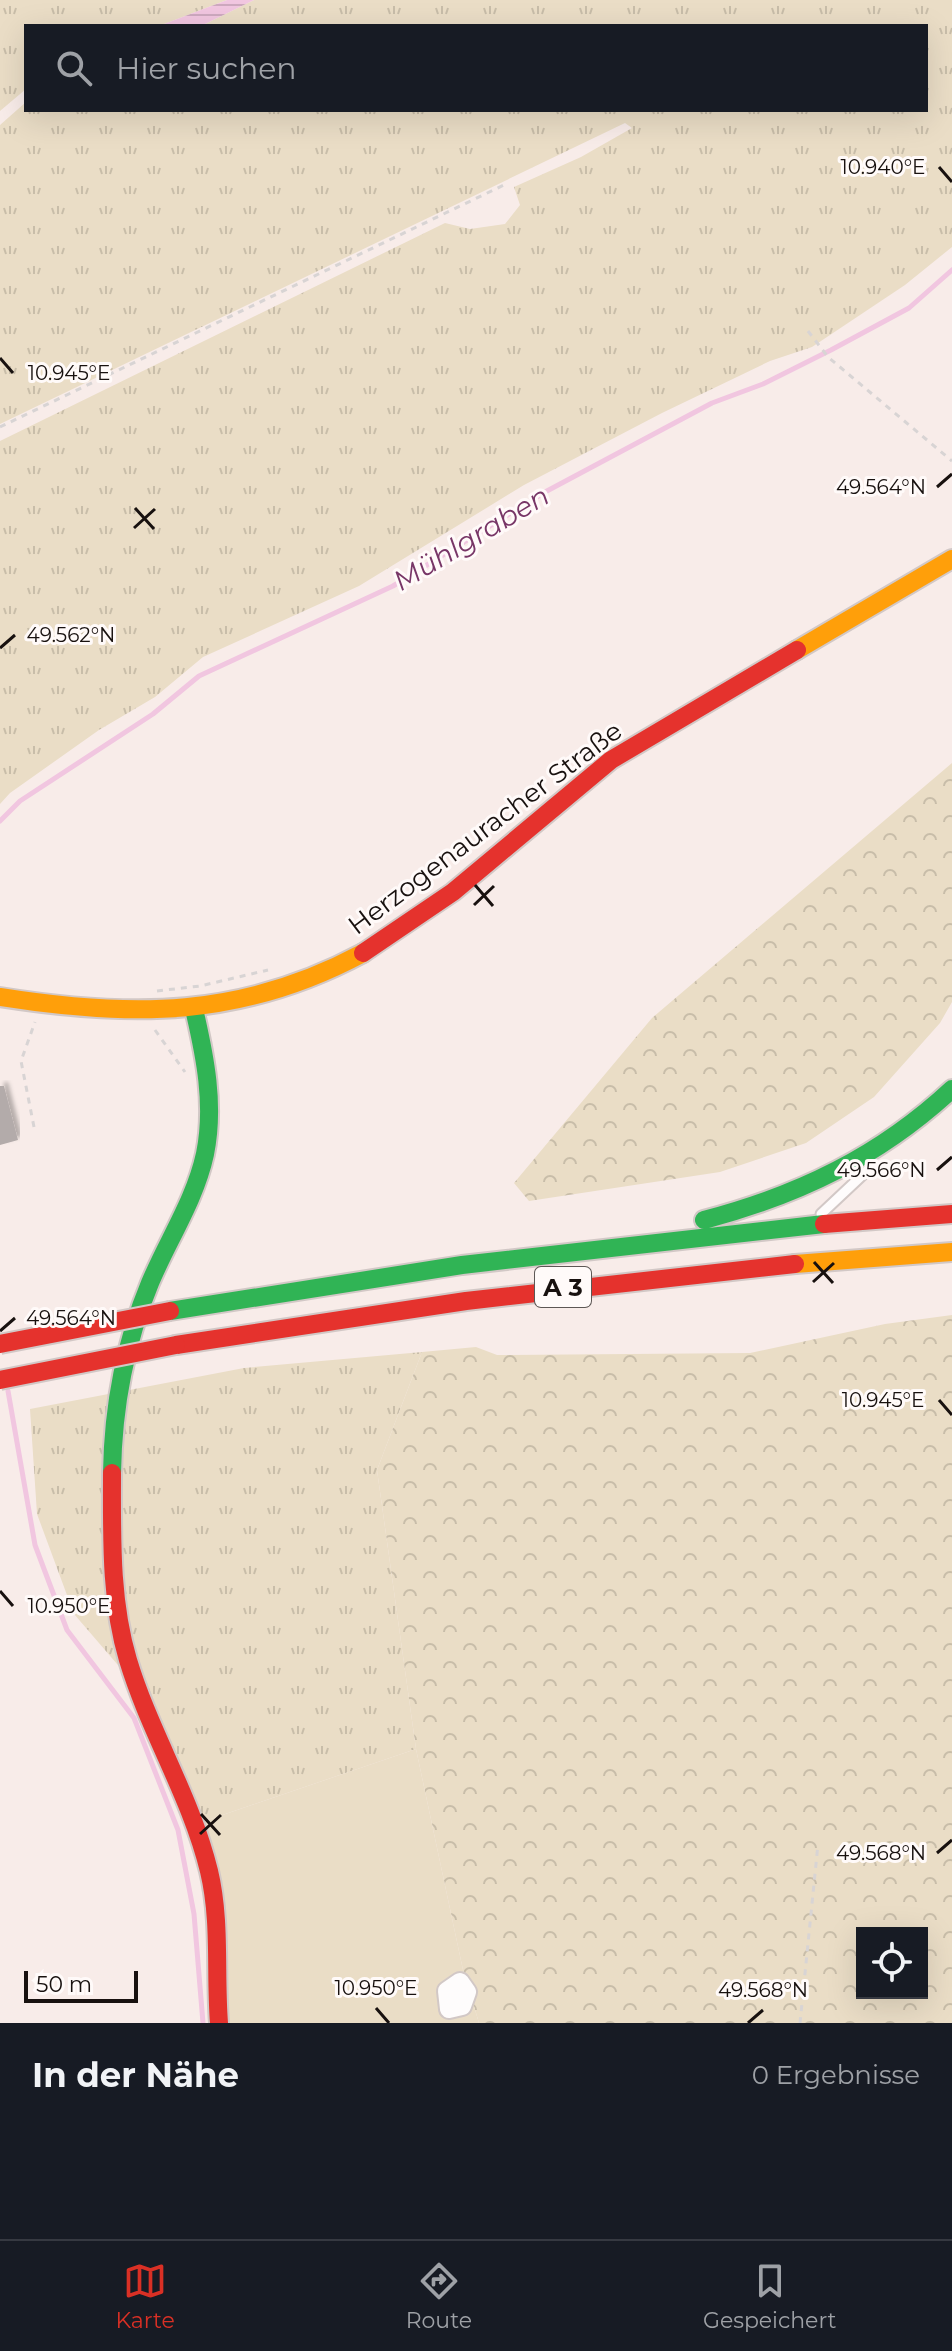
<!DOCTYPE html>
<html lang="de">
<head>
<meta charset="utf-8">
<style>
  :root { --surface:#171b24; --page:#242831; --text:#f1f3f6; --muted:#9ea1a6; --line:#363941; --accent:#d93025 }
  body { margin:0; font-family:Montserrat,sans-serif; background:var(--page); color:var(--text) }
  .controls { position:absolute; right:24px; bottom:24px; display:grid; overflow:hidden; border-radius:0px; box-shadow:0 8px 32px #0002 }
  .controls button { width:72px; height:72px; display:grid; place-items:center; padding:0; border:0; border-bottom:2px solid var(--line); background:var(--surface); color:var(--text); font:40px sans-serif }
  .scale { position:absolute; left:24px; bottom:20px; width:114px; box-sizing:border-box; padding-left:8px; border:4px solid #18110f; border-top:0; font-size:22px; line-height:28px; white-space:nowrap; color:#18110f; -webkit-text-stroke:6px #fffaf9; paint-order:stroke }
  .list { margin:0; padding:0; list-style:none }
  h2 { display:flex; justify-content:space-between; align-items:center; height:104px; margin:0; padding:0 32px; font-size:34px }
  h2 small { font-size:26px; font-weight:400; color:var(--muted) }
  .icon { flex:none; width:44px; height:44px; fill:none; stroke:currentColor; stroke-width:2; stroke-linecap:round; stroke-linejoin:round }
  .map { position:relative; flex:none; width:952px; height:2023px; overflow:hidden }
  .search { position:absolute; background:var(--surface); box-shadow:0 8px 32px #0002; left:24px; right:24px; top:24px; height:88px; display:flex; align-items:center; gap:20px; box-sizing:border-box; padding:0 28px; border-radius:0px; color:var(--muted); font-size:30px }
  .sheet { height:216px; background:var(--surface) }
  nav { display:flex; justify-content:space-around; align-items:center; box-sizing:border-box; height:112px; border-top:2px solid var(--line); background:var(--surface); font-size:22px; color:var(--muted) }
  nav a { display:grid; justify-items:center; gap:4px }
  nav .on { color:var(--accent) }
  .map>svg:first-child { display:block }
  .grass { fill:url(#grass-tufts) }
  .forest { fill:url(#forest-crowns); fill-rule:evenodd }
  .garden { fill:#eaddc6 }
  .water { fill:url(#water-rules) }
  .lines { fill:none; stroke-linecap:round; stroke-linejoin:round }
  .stream { stroke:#f1c6e0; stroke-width:5 }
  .building { fill:#b3abaa; filter:url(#shadow) }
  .lane-casing { stroke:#d2c8c6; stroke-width:13 }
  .street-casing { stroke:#d2c8c6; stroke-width:22 }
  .fast-casing { stroke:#d2c8c6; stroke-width:22 }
  .slow-casing { stroke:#d2c8c6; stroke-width:22 }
  .jam-casing { stroke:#d2c8c6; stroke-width:22 }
  .path { stroke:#d8d4d4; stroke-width:3; stroke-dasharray:6 6; stroke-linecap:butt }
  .lane { stroke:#fefcfc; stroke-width:9 }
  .street { stroke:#fefcfc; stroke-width:18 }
  .fast { stroke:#30b455; stroke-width:18 }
  .slow { stroke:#ff9f0a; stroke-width:18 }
  .jam { stroke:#e5322d; stroke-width:18 }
  .jam-bridge-casing { stroke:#d2c8c6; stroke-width:22; stroke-linecap:butt }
  .jam-bridge { stroke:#e5322d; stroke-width:18 }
  .ticks { fill:none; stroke:#18110f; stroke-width:3 }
  .labels { text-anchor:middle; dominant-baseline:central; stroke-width:6; stroke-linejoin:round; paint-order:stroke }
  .shield { fill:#fffaf9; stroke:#5d5755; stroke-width:2 }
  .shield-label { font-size:24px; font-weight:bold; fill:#18110f }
  .street-label { font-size:26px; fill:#18110f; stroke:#fffaf9 }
  .water-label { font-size:28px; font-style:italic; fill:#783667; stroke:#fffaf9 }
  .ticks-label { font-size:20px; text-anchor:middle; fill:#18110f; stroke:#fffaf9; stroke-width:6; stroke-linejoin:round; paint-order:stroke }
</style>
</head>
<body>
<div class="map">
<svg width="952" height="2023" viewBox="0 0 952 2023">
  <defs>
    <pattern id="grass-tufts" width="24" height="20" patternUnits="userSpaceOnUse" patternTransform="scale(2)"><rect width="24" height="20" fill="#eaddc6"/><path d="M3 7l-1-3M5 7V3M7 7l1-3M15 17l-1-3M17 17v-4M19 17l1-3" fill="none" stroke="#c8bda9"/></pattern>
    <pattern id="forest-crowns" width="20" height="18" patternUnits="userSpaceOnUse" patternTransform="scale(2)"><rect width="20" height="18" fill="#eaddc6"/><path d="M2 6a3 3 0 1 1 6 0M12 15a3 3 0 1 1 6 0" fill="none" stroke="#c8bda9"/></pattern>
    <pattern id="water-rules" width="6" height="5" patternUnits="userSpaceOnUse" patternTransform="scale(2)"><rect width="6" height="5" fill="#f1c6e0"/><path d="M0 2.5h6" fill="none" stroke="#cea9bf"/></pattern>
    <filter id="shadow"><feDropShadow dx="4" dy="-4" stdDeviation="2" flood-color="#0004"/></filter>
  </defs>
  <rect width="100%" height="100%" fill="#f8ece9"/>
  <path class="grass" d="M 0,0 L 227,0 L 159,26 L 26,26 L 26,89 L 0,111 Z
    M 254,0 L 952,0 L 952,247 L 905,285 L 812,347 L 770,361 L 662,413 L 524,485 L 359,586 L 203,657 L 155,697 L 99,730 L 10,793 L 0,804 L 0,441 L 445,223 L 470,229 L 505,224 L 520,205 L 514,187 L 581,157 L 632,128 L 625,123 L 0,424 L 0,125 L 26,102 L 26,110 L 926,110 L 926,26 L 201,26 Z
    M 422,1352 L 377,1470 L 416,1749 L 202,1822 L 154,1707 L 74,1614 L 37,1514 L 30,1409 L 244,1368 Z"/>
  <path class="forest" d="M 952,763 L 952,1002 L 940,1023 L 874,1097 L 806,1143 L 720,1172 L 529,1201 L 514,1183 L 652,1018 Z
    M 952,1315 L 952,2023 L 479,2023 L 463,1970 L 416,1749 L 377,1470 L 422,1352 L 476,1347 L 497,1355 L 750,1353 L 885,1324 ZM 862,1933 L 922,1933 L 922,1993 L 862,1993 Z"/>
  <path class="garden" d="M 416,1749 L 463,1970 L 479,2023 L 226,2023 L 202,1822 Z"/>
  <path class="water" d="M 227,0 L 254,0 L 201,26 L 159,26 Z"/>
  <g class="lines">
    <path class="stream" d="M 0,821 L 20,801 L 153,714 L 199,676 L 393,586 L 545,492 L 712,403 L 763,384 L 831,350 L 909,308 L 952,270
      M 8,1391 L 35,1545 L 67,1630 L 134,1718 L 178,1830 L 194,1914 L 203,2023"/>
  </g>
  <path class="building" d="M 0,1086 L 4,1086 L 18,1140 L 0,1145 Z"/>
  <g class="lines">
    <g class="lane-casing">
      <path id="lane" d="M 821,1214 L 871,1167"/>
    </g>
    <g class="street-casing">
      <path id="street" d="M 460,1982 L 467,1992 L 462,2006 L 449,2009 L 447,1991 Z"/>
    </g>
    <g class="fast-casing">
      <path id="fast" d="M 704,1220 C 799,1195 880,1156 952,1089
        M 170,1311 L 462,1265 L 824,1224
        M 112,1473 C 113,1407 125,1343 150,1283 C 168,1240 195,1200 205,1154 C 215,1105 205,1056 194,1009"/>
    </g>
    <g class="slow-casing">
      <path id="slow" d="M 797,650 L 952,559
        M 0,997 C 132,1018 242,1018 363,953
        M 795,1264 L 952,1252"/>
    </g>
    <g class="jam-casing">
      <path id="jam" d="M 363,953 L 453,892 L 611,760 L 797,650
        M 824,1224 L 952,1214
        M 176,1345 L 466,1301 L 795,1264
        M 112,1473 C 112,1535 110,1600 128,1660 C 150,1733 191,1797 209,1871 C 221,1921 215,1973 219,2023"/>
    </g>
    <path class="path" d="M 808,331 L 828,357 L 952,461
      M 0,427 L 506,184
      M 157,991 L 200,986 L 268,970
      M 155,1030 L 185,1072
      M 34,1127 L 21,1061 L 35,1022
      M 800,2023 L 818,1844"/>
    <use href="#lane" class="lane"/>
    <use href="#street" class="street"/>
    <use href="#fast" class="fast"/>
    <use href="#slow" class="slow"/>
    <use href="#jam" class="jam"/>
    <g class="jam-bridge-casing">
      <path id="jam-bridge" d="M 0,1344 L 170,1311
        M 0,1380 L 176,1345"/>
    </g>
    <use href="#jam-bridge" class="jam-bridge"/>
  </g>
  <path class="ticks" d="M 939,167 L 952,182M 0,358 L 13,373M 937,487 L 952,474M 135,508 L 154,529M 134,528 L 155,509M 0,648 L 15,635M 475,885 L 493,906M 474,905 L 494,886M 937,1170 L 952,1157M 814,1262 L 833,1283M 813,1282 L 834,1263M 0,1331 L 15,1318M 939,1400 L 952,1415M 0,1591 L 13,1606M 201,1814 L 220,1835M 200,1834 L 221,1815M 937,1853 L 952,1840M 376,2008 L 389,2023M 748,2023 L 763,2010"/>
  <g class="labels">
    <rect class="shield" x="535" y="1267" width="56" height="40" rx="6"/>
    <g class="shield-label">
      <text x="563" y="1287">A 3</text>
    </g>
    <g class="street-label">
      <text transform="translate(485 828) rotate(-37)">Herzogenauracher Straße</text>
    </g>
    <g class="water-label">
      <text transform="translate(471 538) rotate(-31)">Mühlgraben</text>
    </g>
  </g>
  <g class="ticks-label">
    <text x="883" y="174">10.940°E</text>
    <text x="69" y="380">10.945°E</text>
    <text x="881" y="494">49.564°N</text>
    <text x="71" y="642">49.562°N</text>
    <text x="881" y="1177">49.566°N</text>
    <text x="71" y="1325">49.564°N</text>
    <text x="883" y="1407">10.945°E</text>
    <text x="69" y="1613">10.950°E</text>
    <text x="881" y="1860">49.568°N</text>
    <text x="376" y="1995">10.950°E</text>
    <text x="763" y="1997">49.568°N</text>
  </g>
</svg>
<div class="controls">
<button><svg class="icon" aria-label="locate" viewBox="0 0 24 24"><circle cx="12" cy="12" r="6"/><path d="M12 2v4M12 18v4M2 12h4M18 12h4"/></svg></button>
</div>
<div class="scale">50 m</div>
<div class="search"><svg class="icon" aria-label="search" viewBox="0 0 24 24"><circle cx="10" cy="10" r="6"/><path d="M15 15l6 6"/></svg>Hier suchen</div>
</div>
<section class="sheet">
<h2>In der Nähe<small>0 Ergebnisse</small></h2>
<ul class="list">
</ul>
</section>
<nav>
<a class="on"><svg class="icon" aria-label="map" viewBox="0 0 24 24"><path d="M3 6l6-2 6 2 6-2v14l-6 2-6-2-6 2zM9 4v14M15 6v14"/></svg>Karte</a>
<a><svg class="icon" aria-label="directions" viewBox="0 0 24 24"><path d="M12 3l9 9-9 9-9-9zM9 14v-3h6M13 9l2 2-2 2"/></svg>Route</a>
<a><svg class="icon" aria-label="saved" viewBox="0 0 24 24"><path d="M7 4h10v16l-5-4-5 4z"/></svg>Gespeichert</a>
</nav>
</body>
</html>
